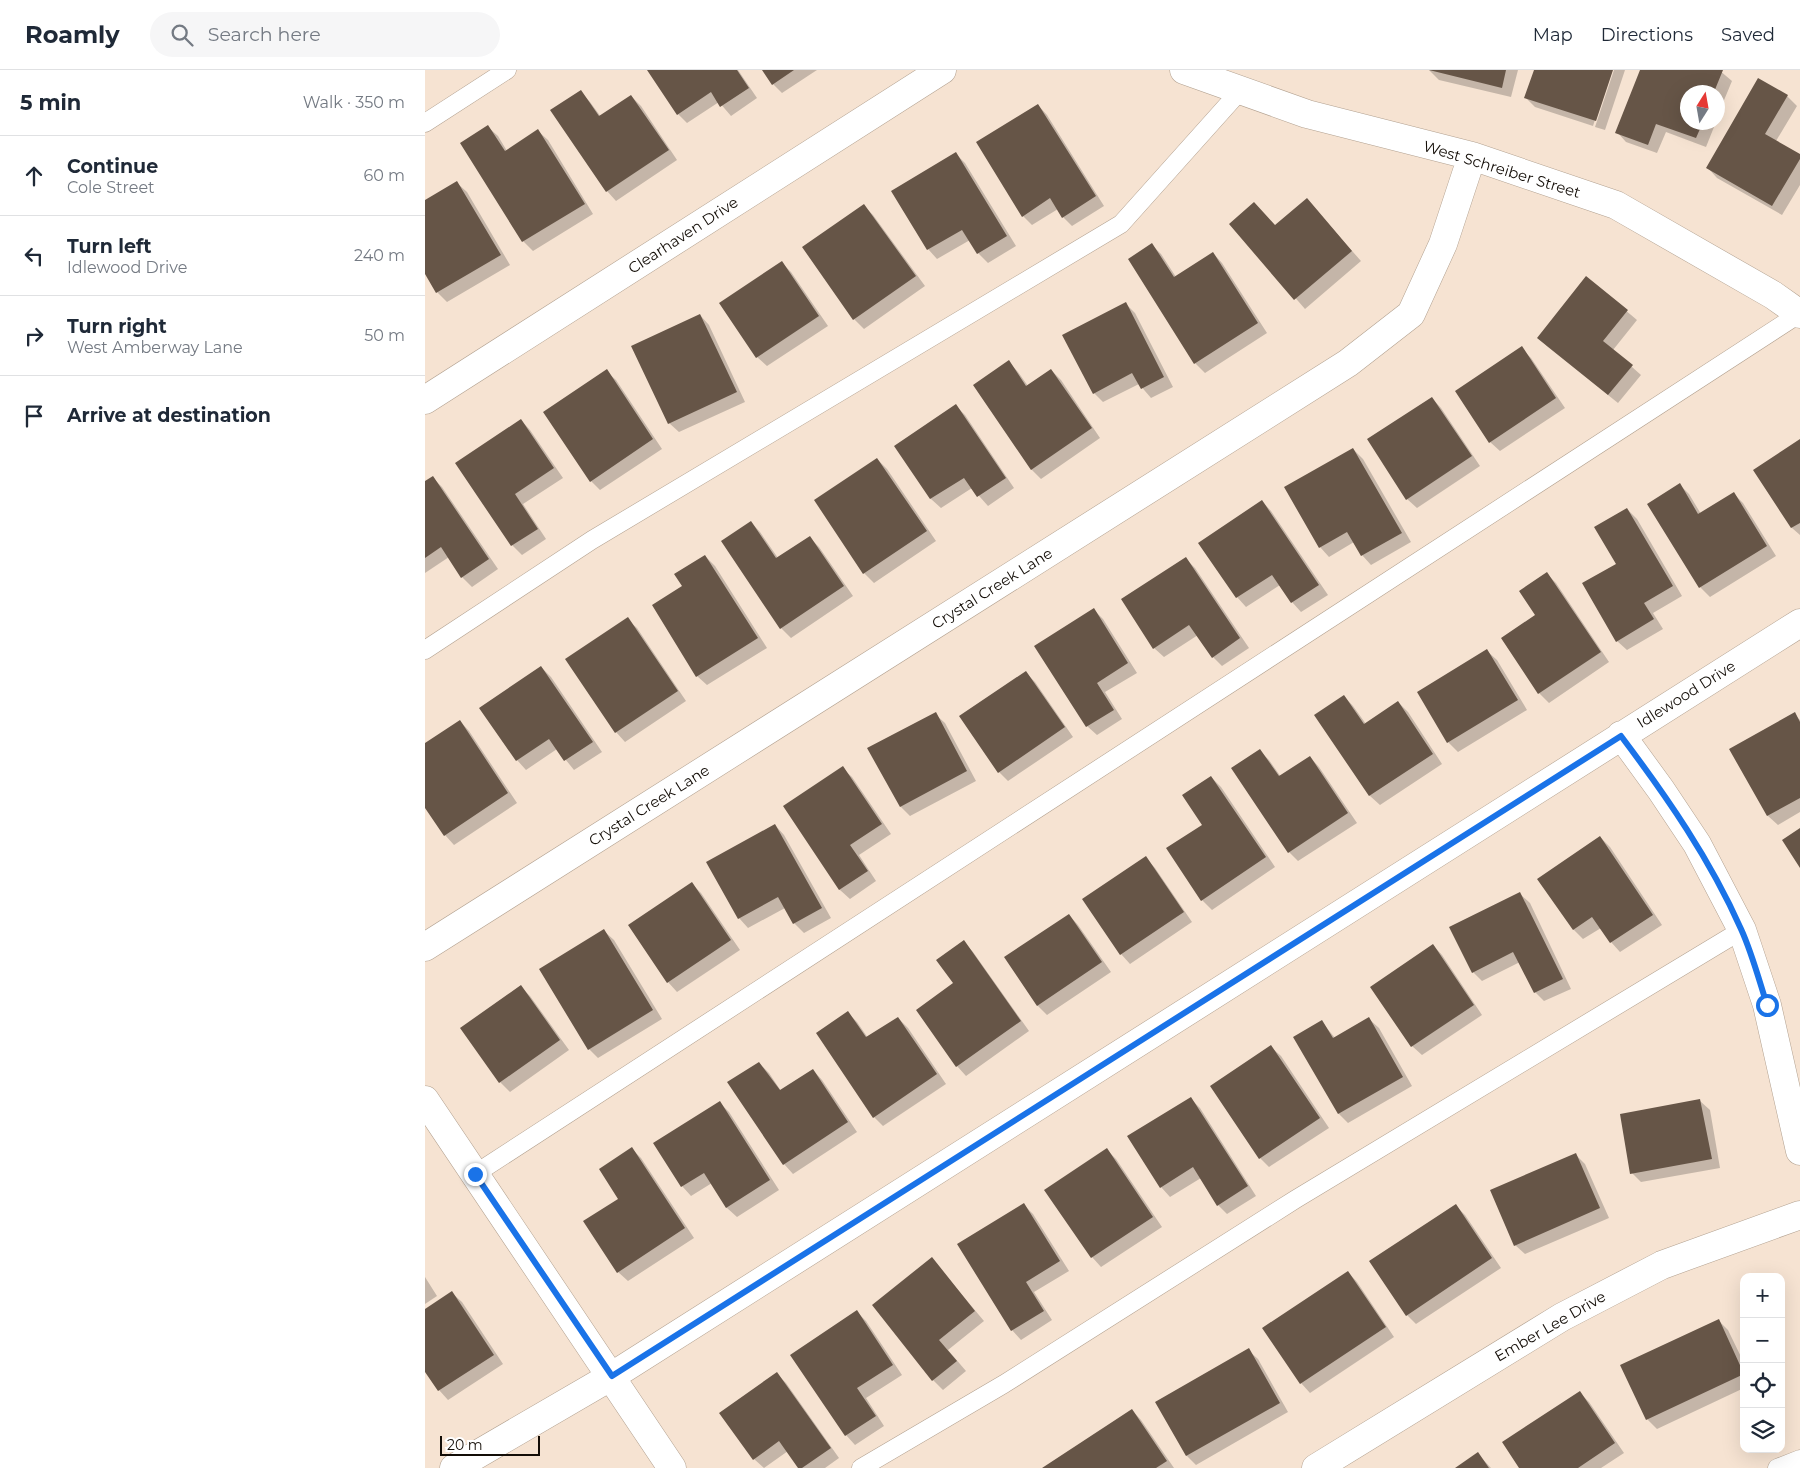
<!DOCTYPE html>
<html lang="en">
<head>
<meta charset="utf-8">
<style>
  :root { --surface:#fff; --page:#f6f6f7; --text:#1f2937; --muted:#747a83; --line:#e0e1e3 }
  body { margin:0; font-family:Montserrat,sans-serif; background:var(--page); color:var(--text) }
  .controls { position:absolute; right:15px; bottom:15px; display:grid; overflow:hidden; border-radius:10px; box-shadow:0 5px 20px #0002 }
  .controls button { width:45px; height:45px; display:grid; place-items:center; padding:0; border:0; border-bottom:1px solid var(--line); background:var(--surface); color:var(--text); font:25px sans-serif }
  .compass { position:absolute; left:1255px; top:15px; width:45px; height:45px; border-radius:50%; background:var(--surface); box-shadow:0 5px 20px #0002; rotate:11deg }
  .scale { position:absolute; left:15px; bottom:12px; width:100px; box-sizing:border-box; padding-left:5px; border:2px solid #130d07; border-top:0; font-size:14px; line-height:18px; white-space:nowrap; color:#130d07; -webkit-text-stroke:4px #fff; paint-order:stroke }
  .stop { position:absolute; width:15px; height:15px; margin:-11px; border:4px solid #1a73e8; border-radius:50%; background:#fff }
  .stop.end { background:#1a73e8; border-color:#fff; box-shadow:0 1px 5px #0008 }
  .list { margin:0; padding:0; list-style:none }
  h2 { display:flex; justify-content:space-between; align-items:center; height:65px; margin:0; padding:0 20px; font-size:21px }
  h2 small { font-size:16px; font-weight:400; color:var(--muted) }
  .list li { display:grid; grid-template-columns:32px 1fr auto; gap:15px; align-items:center; box-sizing:border-box; height:80px; padding:0 20px; border-top:1px solid var(--line) }
  .list b { display:block; font-size:19px; white-space:nowrap }
  .list p { margin:0; font-size:16px; white-space:nowrap; color:var(--muted) }
  .list em { font-size:16px; font-style:normal; color:var(--muted) }
  .icon { flex:none; width:28px; height:28px; fill:none; stroke:currentColor; stroke-width:2; stroke-linecap:round; stroke-linejoin:round }
  .map { position:relative; flex:none; width:1375px; height:1398px; overflow:hidden }
  header { display:flex; align-items:center; gap:30px; box-sizing:border-box; height:70px; padding:0 25px; background:var(--surface); border-bottom:1px solid var(--line) }
  header strong { font-size:24px }
  nav { display:flex; gap:28px; margin-inline-start:auto; font-size:18px }
  .search { width:350px; height:45px; background:var(--page); display:flex; align-items:center; gap:12px; box-sizing:border-box; padding:0 18px; border-radius:28px; color:var(--muted); font-size:19px }
  main { display:flex }
  aside { flex:1; background:var(--surface) }
  .map>svg:first-child { display:block }
  .shadow { fill:#0003 }
  .building { fill:#665547 }
  .lines { fill:none; stroke-linecap:round; stroke-linejoin:round }
  .lane-casing { stroke:#b2a190; stroke-width:19 }
  .street-casing { stroke:#b2a190; stroke-width:29 }
  .lane { stroke:#fff; stroke-width:18 }
  .street { stroke:#fff; stroke-width:28 }
  .route { stroke:#1a73e8; stroke-width:6 }
  .labels { text-anchor:middle; dominant-baseline:central; stroke-width:5; stroke-linejoin:round; paint-order:stroke }
  .street-label { font-size:15px; fill:#130d07; stroke:#fff }
</style>
</head>
<body>
<header>
<strong>Roamly</strong>
<div class="search"><svg class="icon" aria-label="search" viewBox="0 0 24 24"><circle cx="10" cy="10" r="6"/><path d="M15 15l6 6"/></svg>Search here</div>
<nav><a>Map</a><a>Directions</a><a>Saved</a></nav>
</header>
<main>
<aside>
<h2>5 min<small>Walk · 350 m</small></h2>
<ul class="list">
<li><svg class="icon" aria-label="ahead" viewBox="0 0 24 24"><path d="M12 20V5M6 11l6-6 6 6"/></svg><div><b>Continue</b><p>Cole Street</p></div><em>60 m</em></li>
<li><svg class="icon" aria-label="left" viewBox="0 0 24 24"><path d="M17 20v-9H6M10 6l-5 5 5 5"/></svg><div><b>Turn left</b><p>Idlewood Drive</p></div><em>240 m</em></li>
<li><svg class="icon" aria-label="right" viewBox="0 0 24 24"><path d="M7 20v-9h11M14 6l5 5-5 5"/></svg><div><b>Turn right</b><p>West Amberway Lane</p></div><em>50 m</em></li>
<li><svg class="icon" aria-label="arrive" viewBox="0 0 24 24"><path d="M6 21V4h12l-3 4 3 4H6"/></svg><div><b>Arrive at destination</b></div></li>
</ul>
</aside>
<div class="map">
<svg width="1375" height="1398" viewBox="0 0 1375 1398">
  <rect width="100%" height="100%" fill="#f6e3d2"/>
  <path class="shadow" d="M 223,0 L 313,0 L 332,28 L 306,46 L 294,32 L 262,53 L 253,44 Z
    M 338,0 L 392,0 L 357,23 L 348,14 Z
    M 1004,0 L 1093,0 L 1086,27 L 1014,10 Z
    M 1110,0 L 1186,0 L 1168,56 L 1110,37 L 1101,28 Z
    M 1189,0 L 1200,0 L 1180,60 L 1170,57 Z
    M 1216,0 L 1294,0 L 1307,11 L 1292,47 L 1292,22 L 1262,22 L 1262,52 L 1291,52 L 1281,77 L 1241,62 L 1232,83 L 1201,72 L 1192,62 Z
    M 156,22 L 165,32 L 176,47 L 206,26 L 216,36 L 252,90 L 191,131 L 182,121 Z
    M 1362,26 L 1372,36 L 1351,71 L 1375,86 L 1375,115 L 1357,145 L 1292,108 L 1283,98 Z
    M 613,35 L 622,45 L 679,136 L 647,156 L 638,147 L 633,139 L 607,155 L 598,146 Z
    M 63,57 L 73,66 L 82,81 L 113,61 L 123,70 L 168,144 L 108,181 L 98,171 L 37,74 Z
    M 531,84 L 540,93 L 591,176 L 563,193 L 553,183 L 545,170 L 512,189 L 503,179 Z
    M 32,113 L 42,122 L 85,195 L 22,232 L 12,222 L 0,202 L 0,132 Z
    M 882,130 L 936,191 L 880,239 L 806,154 L 850,156 Z
    M 439,136 L 448,145 L 500,216 L 439,259 L 429,249 L 378,177 Z
    M 727,175 L 736,184 L 751,207 L 788,183 L 797,193 L 842,263 L 780,303 L 770,293 Z
    M 357,193 L 366,202 L 403,256 L 342,296 L 332,287 Z
    M 1161,207 L 1212,250 L 1188,280 L 1216,305 L 1193,333 L 1123,277 L 1113,268 Z
    M 701,234 L 710,243 L 748,317 L 726,328 L 714,314 L 678,332 L 669,323 Z
    M 275,245 L 284,255 L 320,332 L 254,362 L 244,353 Z
    M 1096,278 L 1106,288 L 1140,338 L 1075,381 L 1065,372 Z
    M 584,292 L 593,302 L 603,316 L 626,300 L 636,310 L 675,368 L 616,409 L 607,400 L 549,315 Z
    M 181,301 L 191,310 L 237,379 L 175,420 L 166,411 Z
    M 1007,328 L 1016,338 L 1055,396 L 992,438 L 982,429 Z
    M 531,336 L 540,345 L 589,418 L 563,436 L 547,418 L 516,438 L 506,429 L 471,377 Z
    M 96,350 L 105,360 L 138,408 L 98,434 L 121,469 L 97,485 L 87,475 L 32,394 Z
    M 1375,370 L 1375,465 L 1367,458 L 1330,401 Z
    M 928,379 L 938,389 L 986,472 L 946,495 L 937,485 L 929,472 L 904,487 L 895,477 Z
    M 452,389 L 462,399 L 511,471 L 449,513 L 439,503 L 391,431 Z
    M 8,408 L 17,417 L 73,499 L 47,517 L 37,507 L 24,487 L 0,503 L 0,413 Z
    M 1255,415 L 1264,424 L 1276,444 L 1309,424 L 1318,433 L 1351,486 L 1285,527 L 1275,517 L 1224,434 Z
    M 837,431 L 846,441 L 903,525 L 876,542 L 867,532 L 855,515 L 821,537 L 812,527 Z
    M 1202,439 L 1212,449 L 1257,526 L 1228,543 L 1238,559 L 1202,580 L 1192,571 L 1192,494 Z
    M 326,452 L 335,462 L 353,488 L 384,467 L 394,477 L 428,526 L 366,568 L 356,558 L 297,471 Z
    M 280,486 L 290,496 L 342,578 L 282,615 L 272,606 L 259,517 Z
    M 760,488 L 770,498 L 824,578 L 797,596 L 788,587 L 773,565 L 739,587 L 729,578 Z
    M 1122,504 L 1131,513 L 1184,592 L 1124,633 L 1114,623 L 1077,569 L 1112,545 Z
    M 668,539 L 678,549 L 712,603 L 680,622 L 697,649 L 672,665 L 662,656 Z
    M 202,549 L 212,558 L 261,631 L 200,672 L 191,662 Z
    M 1062,581 L 1072,590 L 1102,640 L 1033,682 L 1023,672 Z
    M 116,597 L 126,607 L 177,682 L 149,700 L 132,679 L 101,700 L 92,690 Z
    M 601,603 L 610,612 L 648,667 L 583,711 L 574,702 Z
    M 919,626 L 928,636 L 941,654 L 973,632 L 983,642 L 1017,694 L 955,735 L 945,726 L 891,645 Z
    M 510,644 L 520,653 L 551,711 L 485,746 L 476,737 L 444,679 Z
    M 1369,644 L 1375,650 L 1375,742 L 1353,755 L 1343,746 L 1306,680 Z
    M 35,651 L 44,661 L 92,733 L 29,775 L 20,765 L 0,735 L 0,674 Z
    M 835,681 L 844,690 L 856,707 L 885,687 L 894,697 L 932,753 L 873,791 L 864,782 Z
    M 417,698 L 427,707 L 466,764 L 434,785 L 451,811 L 425,829 L 415,820 L 359,736 Z
    M 786,707 L 796,717 L 850,797 L 787,840 L 777,830 L 743,778 L 779,755 Z
    M 350,755 L 359,765 L 406,848 L 379,863 L 369,853 L 360,838 L 323,858 L 314,848 Z
    M 1175,767 L 1185,777 L 1237,855 L 1195,882 L 1186,872 L 1176,858 L 1158,869 L 1149,860 L 1114,809 Z
    M 721,788 L 730,798 L 767,852 L 705,894 L 696,884 Z
    M 267,814 L 276,823 L 315,880 L 252,922 L 243,912 Z
    M 1095,824 L 1105,833 L 1146,919 L 1119,931 L 1110,922 L 1095,892 L 1057,911 L 1048,902 Z
    M 644,845 L 653,855 L 686,902 L 622,945 L 613,936 L 581,888 Z
    M 179,861 L 189,870 L 237,949 L 173,988 L 164,979 Z
    M 539,872 L 548,882 L 604,961 L 541,1006 L 532,996 L 530,914 Z
    M 1008,875 L 1017,885 L 1057,945 L 997,985 L 987,976 Z
    M 95,916 L 105,926 L 144,980 L 85,1022 L 75,1012 L 37,958 Z
    M 423,943 L 432,952 L 443,968 L 473,948 L 483,958 L 521,1014 L 458,1056 L 449,1047 Z
    M 944,949 L 954,958 L 987,1016 L 923,1053 L 914,1044 L 870,968 L 897,952 L 910,968 Z
    M 846,977 L 856,986 L 904,1058 L 844,1097 L 835,1088 Z
    M 334,993 L 344,1003 L 356,1021 L 388,1000 L 397,1010 L 432,1062 L 368,1104 L 359,1094 Z
    M 766,1029 L 775,1038 L 831,1126 L 802,1144 L 793,1135 L 776,1108 L 745,1127 L 736,1117 Z
    M 1275,1031 L 1285,1040 L 1295,1098 L 1216,1112 L 1207,1103 Z
    M 295,1033 L 304,1042 L 354,1120 L 312,1147 L 302,1138 L 287,1113 L 266,1126 L 257,1116 Z
    M 207,1079 L 216,1088 L 269,1168 L 203,1211 L 193,1202 L 195,1129 Z
    M 682,1080 L 691,1089 L 737,1157 L 676,1197 L 667,1187 Z
    M 1150,1084 L 1160,1094 L 1184,1148 L 1100,1184 L 1090,1175 Z
    M 599,1135 L 608,1144 L 644,1201 L 609,1222 L 627,1250 L 596,1270 L 587,1260 Z
    M 1030,1135 L 1040,1145 L 1076,1198 L 991,1254 L 982,1245 Z
    M 507,1189 L 559,1251 L 523,1280 L 541,1301 L 518,1320 L 508,1310 L 448,1235 Z
    M 923,1202 L 932,1212 L 969,1267 L 885,1323 L 876,1313 Z
    M 0,1207 L 12,1226 L 0,1234 Z
    M 27,1223 L 37,1232 L 78,1294 L 23,1330 L 14,1320 L 0,1299 L 0,1241 Z
    M 432,1242 L 441,1251 L 477,1305 L 441,1328 L 459,1356 L 430,1375 L 421,1365 Z
    M 1294,1251 L 1303,1260 L 1319,1293 L 1319,1318 L 1232,1359 L 1222,1349 Z
    M 823,1280 L 833,1289 L 863,1342 L 771,1395 L 762,1386 L 731,1332 Z
    M 352,1304 L 361,1313 L 414,1388 L 400,1398 L 374,1398 L 363,1381 L 339,1398 L 329,1389 Z
    M 1155,1323 L 1164,1332 L 1199,1383 L 1176,1398 L 1096,1398 Z
    M 707,1340 L 716,1350 L 749,1398 L 620,1398 Z
    M 1053,1384 L 1066,1398 L 1033,1398 Z"/>
  <path class="building" d="M 222,0 L 312,0 L 324,18 L 295,37 L 286,22 L 252,45 Z
    M 337,0 L 369,0 L 347,15 Z
    M 1004,0 L 1081,0 L 1077,18 Z
    M 1109,0 L 1188,0 L 1171,51 L 1099,28 Z
    M 1215,0 L 1298,0 L 1289,22 L 1262,22 L 1262,52 L 1278,52 L 1271,68 L 1231,54 L 1223,75 L 1190,63 Z
    M 1333,8 L 1363,25 L 1340,64 L 1375,84 L 1375,89 L 1347,136 L 1281,98 Z
    M 156,20 L 174,46 L 206,25 L 244,80 L 181,122 L 125,40 Z
    M 613,34 L 671,126 L 637,148 L 625,128 L 597,147 L 551,72 Z
    M 63,55 L 80,81 L 113,59 L 160,134 L 97,172 L 35,73 Z
    M 531,82 L 582,166 L 552,184 L 537,160 L 502,180 L 466,121 Z
    M 32,111 L 76,185 L 11,223 L 0,204 L 0,130 Z
    M 882,128 L 927,181 L 869,230 L 804,154 L 829,132 L 850,155 Z
    M 439,134 L 491,206 L 428,250 L 377,177 Z
    M 727,173 L 749,207 L 788,182 L 833,253 L 769,294 L 703,189 Z
    M 357,191 L 394,246 L 331,288 L 294,233 Z
    M 1161,206 L 1203,240 L 1178,271 L 1208,295 L 1183,325 L 1112,268 Z
    M 701,232 L 739,307 L 716,319 L 707,303 L 668,324 L 637,265 Z
    M 275,244 L 312,322 L 243,354 L 206,276 Z
    M 1097,276 L 1131,328 L 1064,373 L 1030,321 Z
    M 584,290 L 601,316 L 626,299 L 667,358 L 606,400 L 548,315 Z
    M 182,299 L 228,369 L 165,412 L 118,342 Z
    M 1007,327 L 1047,386 L 981,430 L 942,369 Z
    M 531,334 L 581,408 L 552,427 L 539,408 L 505,429 L 469,376 Z
    M 96,349 L 129,398 L 90,424 L 113,459 L 86,476 L 30,393 Z
    M 1375,369 L 1375,453 L 1366,458 L 1328,400 Z
    M 928,378 L 977,463 L 936,486 L 922,462 L 894,478 L 859,417 Z
    M 452,388 L 502,461 L 438,504 L 389,430 Z
    M 8,406 L 64,489 L 36,508 L 16,477 L 0,488 L 0,411 Z
    M 1255,413 L 1273,444 L 1309,422 L 1342,476 L 1274,518 L 1222,434 Z
    M 837,430 L 894,515 L 866,533 L 847,505 L 811,528 L 773,473 Z
    M 1202,438 L 1248,516 L 1219,533 L 1229,549 L 1191,572 L 1157,513 L 1191,494 L 1169,457 Z
    M 326,451 L 351,488 L 385,466 L 419,516 L 355,559 L 296,471 Z
    M 280,485 L 333,568 L 271,607 L 227,535 L 257,516 L 249,504 Z
    M 761,487 L 815,568 L 787,588 L 764,555 L 728,579 L 696,529 Z
    M 1122,502 L 1176,582 L 1113,624 L 1076,568 L 1110,545 L 1094,521 Z
    M 669,538 L 703,593 L 672,613 L 689,640 L 661,657 L 609,576 Z
    M 203,547 L 253,621 L 190,663 L 140,589 Z
    M 1062,579 L 1093,630 L 1022,673 L 992,622 Z
    M 116,596 L 168,672 L 139,691 L 124,669 L 91,691 L 54,638 Z
    M 601,601 L 640,657 L 573,703 L 534,646 Z
    M 919,625 L 939,654 L 973,631 L 1008,684 L 944,726 L 889,645 Z
    M 511,642 L 542,701 L 475,737 L 442,678 Z
    M 1370,642 L 1375,652 L 1375,728 L 1342,746 L 1304,679 Z
    M 35,650 L 83,723 L 19,766 L 0,738 L 0,673 Z
    M 835,679 L 854,706 L 885,686 L 923,743 L 863,783 L 806,698 Z
    M 418,696 L 457,754 L 425,775 L 443,801 L 414,820 L 358,736 Z
    M 786,706 L 841,787 L 776,831 L 741,778 L 777,755 L 757,725 Z
    M 350,754 L 397,838 L 368,854 L 353,827 L 313,849 L 281,792 Z
    M 1375,758 L 1375,798 L 1357,770 Z
    M 1175,766 L 1228,845 L 1185,873 L 1167,847 L 1148,860 L 1112,809 Z
    M 721,786 L 759,842 L 695,885 L 657,829 Z
    M 267,812 L 306,870 L 242,913 L 203,855 Z
    M 1095,822 L 1138,909 L 1109,923 L 1088,882 L 1047,903 L 1024,857 Z
    M 644,844 L 677,892 L 612,936 L 579,887 Z
    M 179,859 L 228,940 L 163,980 L 114,899 Z
    M 539,870 L 596,951 L 531,997 L 491,940 L 528,913 L 511,890 Z
    M 1008,874 L 1049,935 L 986,977 L 945,917 Z
    M 96,915 L 135,970 L 74,1013 L 35,958 Z
    M 423,941 L 441,967 L 473,947 L 512,1004 L 448,1048 L 391,963 Z
    M 944,947 L 978,1007 L 913,1044 L 868,967 L 897,950 L 908,968 Z
    M 846,975 L 895,1048 L 834,1089 L 785,1016 Z
    M 334,992 L 355,1020 L 388,999 L 423,1052 L 358,1095 L 302,1012 Z
    M 766,1027 L 823,1116 L 792,1136 L 768,1097 L 735,1118 L 702,1066 Z
    M 1275,1029 L 1287,1089 L 1205,1104 L 1195,1044 Z
    M 295,1031 L 345,1110 L 301,1138 L 279,1103 L 256,1117 L 228,1073 Z
    M 207,1077 L 260,1158 L 192,1203 L 158,1151 L 193,1129 L 174,1099 Z
    M 682,1078 L 728,1147 L 666,1188 L 619,1120 Z
    M 1151,1083 L 1175,1138 L 1089,1176 L 1065,1120 Z
    M 599,1133 L 635,1191 L 601,1212 L 619,1241 L 586,1261 L 532,1174 Z
    M 1031,1134 L 1067,1188 L 981,1246 L 944,1191 Z
    M 507,1187 L 550,1241 L 514,1270 L 532,1291 L 507,1311 L 447,1235 Z
    M 923,1201 L 961,1257 L 875,1314 L 837,1258 Z
    M 27,1221 L 69,1285 L 13,1321 L 0,1302 L 0,1239 Z
    M 432,1240 L 468,1295 L 432,1318 L 451,1346 L 420,1366 L 365,1285 Z
    M 1294,1249 L 1319,1304 L 1221,1350 L 1195,1295 Z
    M 824,1278 L 855,1333 L 761,1386 L 730,1332 Z
    M 352,1302 L 406,1378 L 377,1398 L 373,1398 L 354,1371 L 328,1390 L 294,1343 Z
    M 1155,1321 L 1190,1373 L 1153,1398 L 1094,1398 L 1077,1372 Z
    M 707,1339 L 742,1391 L 731,1398 L 617,1398 Z
    M 1053,1382 L 1064,1398 L 1030,1398 Z"/>
  <g class="lines">
    <g class="lane-casing">
      <path id="lane" d="M 0,53 L 82,0
        M 0,580 L 167,470 L 696,154 L 815,21
        M 50,1104 L 1374,244
        M 436,1398 L 579,1314 L 871,1129 L 1317,860
        M 1352,1398 L 1375,1389"/>
    </g>
    <g class="street-casing">
      <path id="street" d="M 759,0 L 882,44 L 1047,86 L 1191,135 L 1348,225 L 1375,244
        M 0,330 L 517,0
        M 1196,665 L 1236,720 L 1272,774 L 1317,860 L 1342,935 L 1375,1081
        M 0,877 L 923,293 L 986,244 L 1018,174 L 1047,86
        M 0,1030 L 247,1398
        M 29,1398 L 187,1306 L 1375,553
        M 891,1398 L 1137,1247 L 1237,1195 L 1375,1145"/>
    </g>
    <use href="#lane" class="lane"/>
    <use href="#street" class="street"/>
  </g>
  <g class="lines">
    <path class="route" d="M 50,1104 L 187,1306 L 1196,666 C 1242,727 1285,789 1316,859 C 1327,883 1334,910 1342,935"/>
  </g>
  <g class="labels">
    <g class="street-label">
      <text transform="translate(1077 99) rotate(17)">West Schreiber Street</text>
      <text transform="translate(258 165) rotate(-33)">Clearhaven Drive</text>
      <text transform="translate(567 518) rotate(-32)">Crystal Creek Lane</text>
      <text transform="translate(1261 624) rotate(-32)">Idlewood Drive</text>
      <text transform="translate(224 735) rotate(-32)">Crystal Creek Lane</text>
      <text transform="translate(1125 1256) rotate(-30)">Ember Lee Drive</text>
    </g>
  </g>
</svg>
<div class="controls">
<button>+</button>
<button>−</button>
<button><svg class="icon" aria-label="locate" viewBox="0 0 24 24"><circle cx="12" cy="12" r="6"/><path d="M12 2v4M12 18v4M2 12h4M18 12h4"/></svg></button>
<button><svg class="icon" aria-label="layers" viewBox="0 0 24 24"><path d="M12 4l9 5-9 5-9-5zM3 14l9 5 9-5"/></svg></button>
</div>
<svg class="compass" viewBox="-18 -18 36 36"><path d="M0-13l5 13h-10z" fill="#e53935"/><path d="M0 13l5-13h-10z" fill="#747a83"/></svg>
<div class="scale">20 m</div>
<div class="stop" style="left:1342px;top:935px"></div>
<div class="stop end" style="left:50px;top:1104px"></div>
</div>
</main>
</body>
</html>
